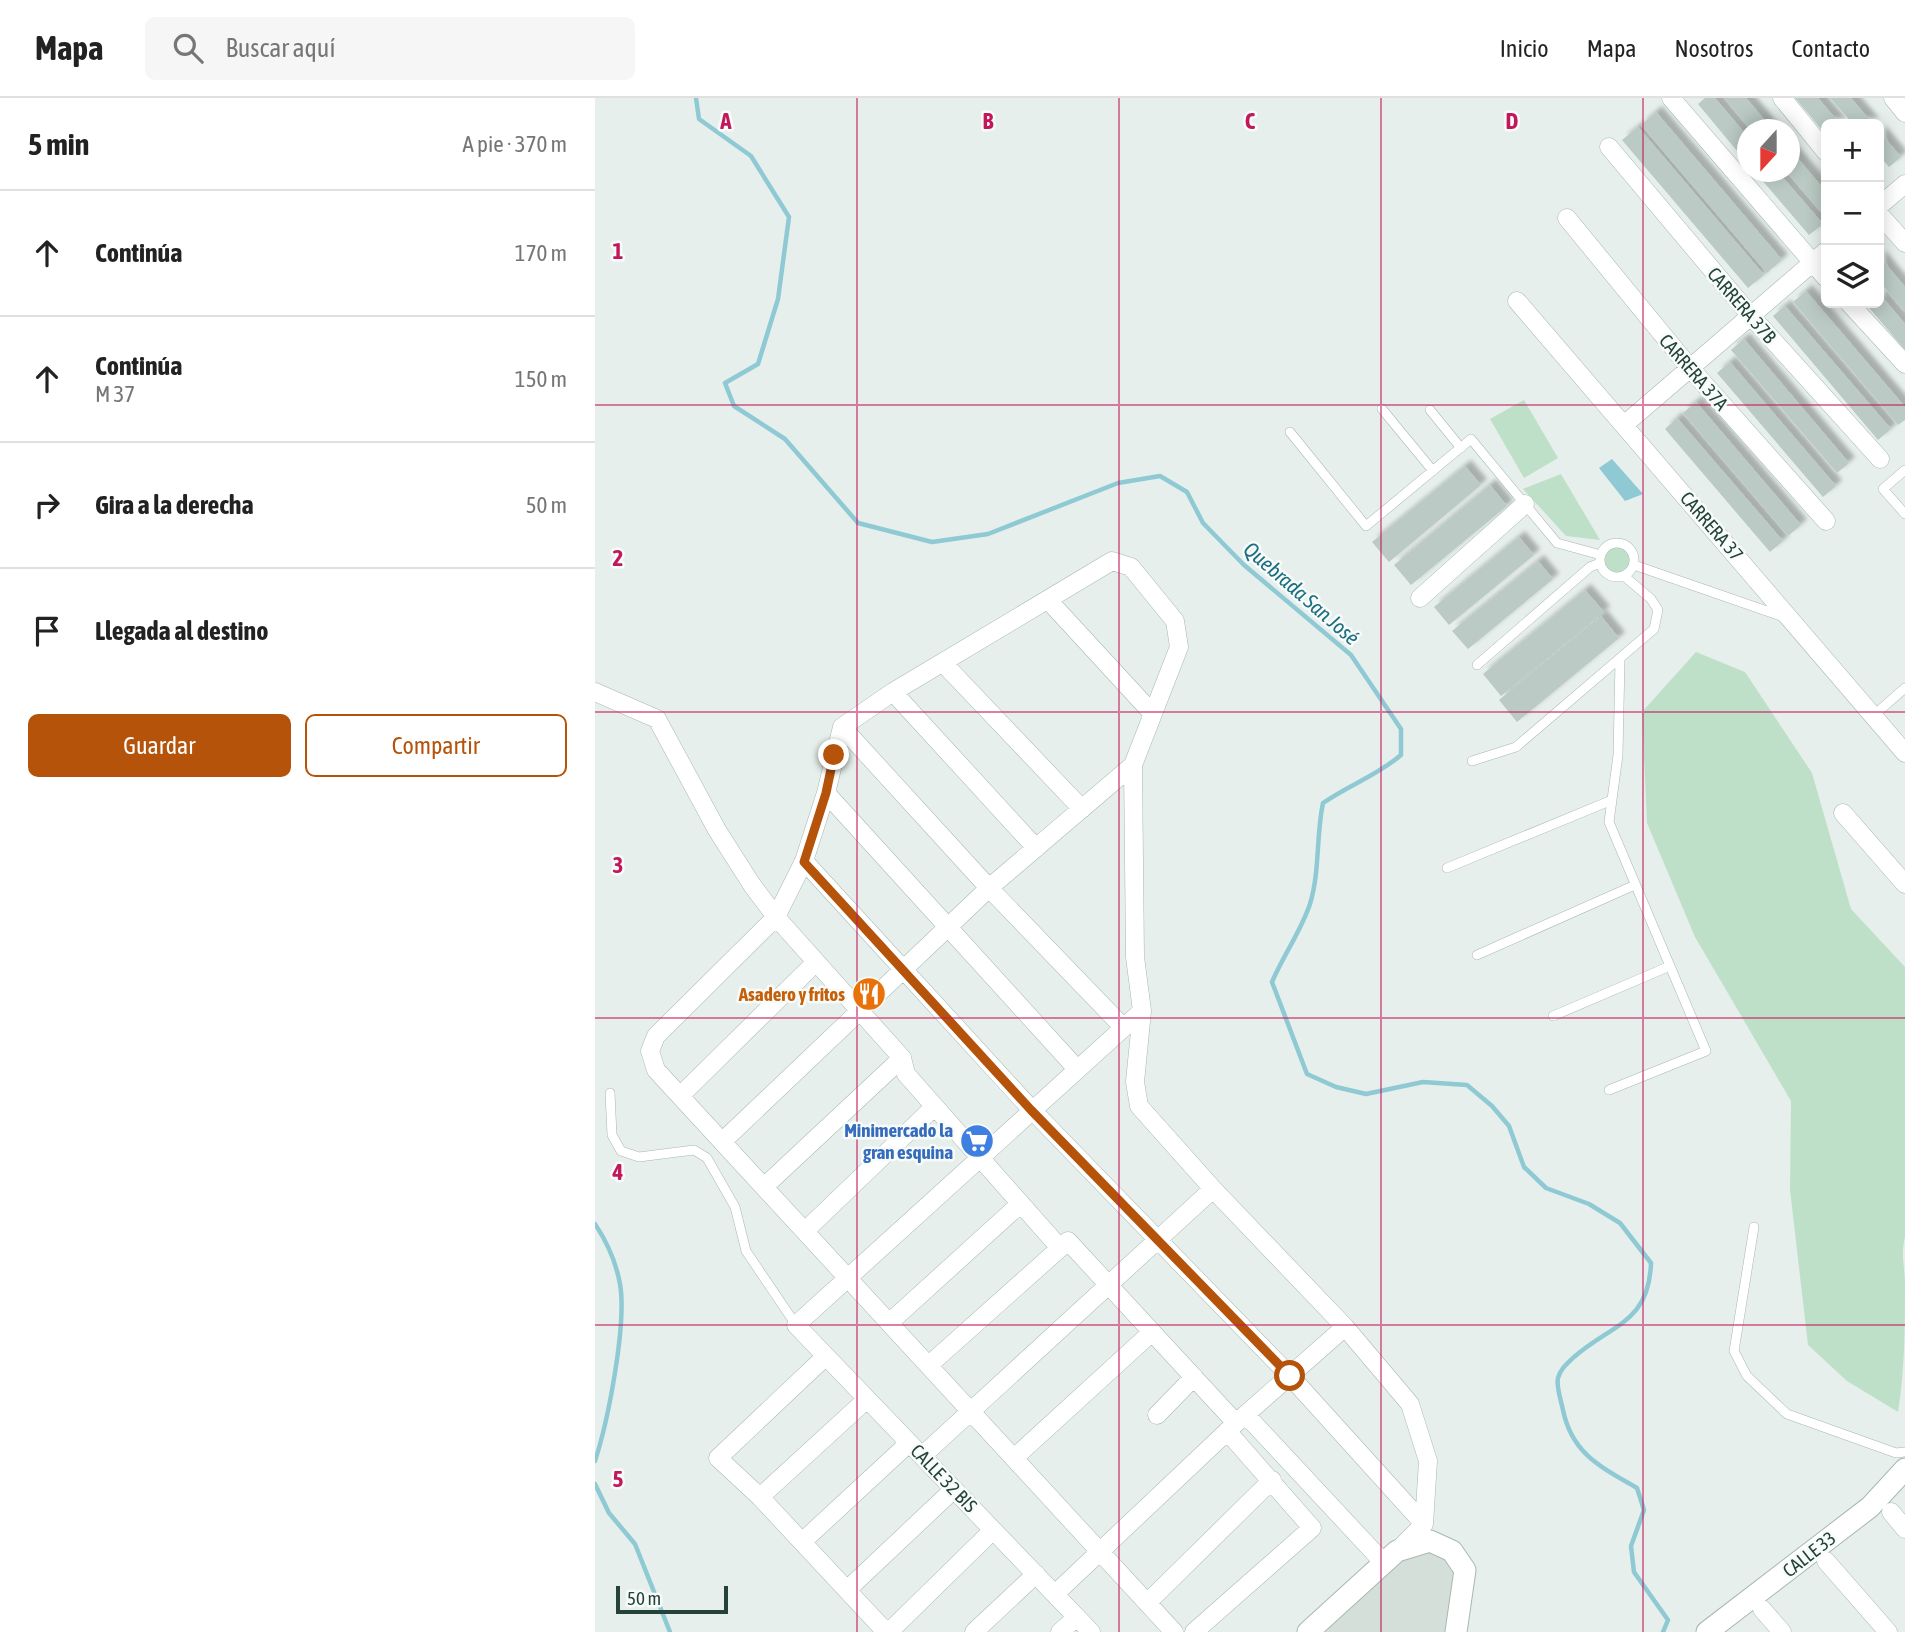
<!DOCTYPE html>
<html lang="es">
<head>
<meta charset="utf-8">
<style>
  :root { --surface:#fff; --page:#f6f6f6; --text:#222; --muted:#767676; --line:#e0e0e0; --accent:#b45309 }
  body { margin:0; font-family:"Asap Condensed",sans-serif; background:var(--page); color:var(--text) }
  .controls { position:absolute; right:21px; top:21px; display:grid; overflow:hidden; border-radius:10px; box-shadow:0 4px 18px #0003 }
  .controls button { width:63px; height:63px; display:grid; place-items:center; padding:0; border:0; border-bottom:2px solid var(--line); background:var(--surface); color:var(--text); font:35px sans-serif }
  .compass { position:absolute; left:1142px; top:21px; width:63px; height:63px; border-radius:50%; background:var(--surface); box-shadow:0 4px 18px #0003; rotate:201deg }
  .scale { position:absolute; left:21px; bottom:18px; width:112px; box-sizing:border-box; padding-left:7px; border:4px solid #24423a; border-top:0; font-size:19px; line-height:24px; white-space:nowrap; color:#24423a; -webkit-text-stroke:5px #f7fbf9; paint-order:stroke }
  .stop { position:absolute; width:21px; height:21px; margin:-16px; border:5px solid #b45309; border-radius:50%; background:#fff }
  .stop.end { background:#b45309; border-color:#fff; box-shadow:0 2px 7px #0008 }
  .list { margin:0; padding:0; list-style:none }
  h2 { display:flex; justify-content:space-between; align-items:center; height:91px; margin:0; padding:0 28px; font-size:30px }
  h2 small { font-size:23px; font-weight:400; color:var(--muted) }
  .list li { display:grid; grid-template-columns:46px 1fr auto; gap:21px; align-items:center; box-sizing:border-box; height:126px; padding:0 28px; border-top:2px solid var(--line) }
  .list b { display:block; font-size:26px; white-space:nowrap }
  .list p { margin:0; font-size:23px; white-space:nowrap; color:var(--muted) }
  .list em { font-size:23px; font-style:normal; color:var(--muted) }
  .actions { display:flex; gap:14px; padding:21px 28px }
  .actions a { flex:1; padding:16px 0; border:2px solid var(--accent); border-radius:10px; text-align:center; font-size:24px; color:var(--accent) }
  .actions .main { background:var(--accent); color:#fff }
  .icon { flex:none; width:38px; height:38px; fill:none; stroke:currentColor; stroke-width:2; stroke-linecap:round; stroke-linejoin:round }
  .map { position:relative; flex:none; width:1310px; height:1534px; overflow:hidden }
  header { display:flex; align-items:center; gap:42px; box-sizing:border-box; height:98px; padding:0 35px; background:var(--surface); border-bottom:2px solid var(--line) }
  header strong { font-size:33px }
  nav { display:flex; gap:38px; margin-inline-start:auto; font-size:24px }
  .search { width:490px; height:63px; background:var(--page); display:flex; align-items:center; gap:18px; box-sizing:border-box; padding:0 24px; border-radius:10px; color:var(--muted); font-size:26px }
  main { display:flex }
  aside { flex:1; background:var(--surface) }
  .map>svg:first-child { display:block }
  .built { fill:#d4dfda }
  .green { fill:#bfe0c8 }
  .water { fill:#8ec9d4 }
  .lines { fill:none; stroke-linecap:round; stroke-linejoin:round }
  .stream { stroke:#8ec9d4; stroke-width:4.5 }
  .building { fill:#bbcac4; filter:url(#shadow) }
  .service-casing { stroke:#a8b8b2; stroke-width:10 }
  .minor-casing { stroke:#a8b8b2; stroke-width:19 }
  .tertiary-casing { stroke:#a8b8b2; stroke-width:23 }
  .service { stroke:#fff; stroke-width:9 }
  .minor { stroke:#fff; stroke-width:18 }
  .tertiary { stroke:#fff; stroke-width:21 }
  .route { stroke:#b45309; stroke-width:9 }
  .grid { fill:none; stroke:#c2185b; stroke-width:2; stroke-opacity:0.55 }
  .labels { text-anchor:middle; dominant-baseline:central; stroke-width:5; stroke-linejoin:round; paint-order:stroke }
  .street-label { font-size:19px; fill:#24423a; stroke:#f7fbf9 }
  .food-label { font-size:19px; font-weight:bold; fill:#c56008; stroke:#f7fbf9; text-anchor:end }
  .shop-label { font-size:19px; font-weight:bold; fill:#366cbe; stroke:#f7fbf9; text-anchor:end }
  .water-label { font-size:21px; font-style:italic; fill:#1c6f80; stroke:#f7fbf9 }
  .grid-label { font-size:23px; text-anchor:middle; font-weight:bold; fill:#c2185b; stroke:#f7fbf9; stroke-width:5; stroke-linejoin:round; paint-order:stroke }
</style>
</head>
<body>
<header>
<strong>Mapa</strong>
<div class="search"><svg class="icon" aria-label="search" viewBox="0 0 24 24"><circle cx="10" cy="10" r="6"/><path d="M15 15l6 6"/></svg>Buscar aquí</div>
<nav><a>Inicio</a><a>Mapa</a><a>Nosotros</a><a>Contacto</a></nav>
</header>
<main>
<aside>
<h2>5 min<small>A pie · 370 m</small></h2>
<ul class="list">
<li><svg class="icon" aria-label="ahead" viewBox="0 0 24 24"><path d="M12 20V5M6 11l6-6 6 6"/></svg><div><b>Continúa</b></div><em>170 m</em></li>
<li><svg class="icon" aria-label="ahead" viewBox="0 0 24 24"><path d="M12 20V5M6 11l6-6 6 6"/></svg><div><b>Continúa</b><p>M 37</p></div><em>150 m</em></li>
<li><svg class="icon" aria-label="right" viewBox="0 0 24 24"><path d="M7 20v-9h11M14 6l5 5-5 5"/></svg><div><b>Gira a la derecha</b></div><em>50 m</em></li>
<li><svg class="icon" aria-label="arrive" viewBox="0 0 24 24"><path d="M6 21V4h12l-3 4 3 4H6"/></svg><div><b>Llegada al destino</b></div></li>
</ul>
<div class="actions"><a class="main">Guardar</a><a>Compartir</a></div>
</aside>
<div class="map">
<svg width="1310" height="1534" viewBox="0 0 1310 1534">
  <defs>
    <filter id="shadow"><feDropShadow dx="6" dy="-6" stdDeviation="2" flood-color="#0004"/></filter>
  </defs>
  <rect width="100%" height="100%" fill="#e6efeb"/>
  <path class="built" d="M 835,1443 L 870,1472 L 861,1534 L 713,1534 L 802,1453 Z"/>
  <path class="green" d="M 929,302 L 963,360 L 929,380 L 895,321 Z
    M 966,376 L 1005,442 L 971,438 L 928,391 Z
    M1005 462a17 17 0 1 1 34 0a17 17 0 1 1-34 0Z
    M 1101,554 L 1150,574 L 1217,675 L 1256,811 L 1310,869 L 1310,1139 C 1306,1155 1309,1166 1310,1183 C 1310,1225 1310,1273 1303,1314 L 1252,1283 L 1213,1247 L 1195,1092 L 1196,1003 L 1100,839 L 1052,725 L 1047,614 Z"/>
  <path class="water" d="M 1017,361 L 1048,396 L 1030,403 L 1004,370 Z"/>
  <g class="lines">
    <path class="stream" d="M 101,0 L 104,21 L 156,58 L 194,119 L 183,201 L 163,266 L 130,285 L 139,308 L 190,341 L 263,425 L 337,444 L 393,436 L 523,385 L 565,378 L 592,394 L 608,425 L 649,467 L 756,557 L 806,631 L 806,657 C 783,677 754,687 728,705 C 721,738 725,773 715,806 C 706,833 688,858 677,884 L 712,976 L 741,989 L 771,996 L 828,984 L 872,987 L 897,1008 L 914,1028 L 929,1069 L 951,1090 L 994,1106 L 1025,1125 L 1056,1165 C 1054,1225 1017,1226 979,1259 C 972,1266 966,1270 963,1280 C 961,1289 966,1302 968,1312 C 977,1356 1006,1369 1042,1390 L 1049,1412 L 1036,1448 L 1039,1474 L 1073,1522 L 1068,1534
      M 0,1126 C 12,1144 21,1164 25,1186 C 32,1226 13,1323 0,1363
      M 0,1386 L 14,1415 L 40,1446 L 75,1534"/>
  </g>
  <path class="building" d="M 1110,0 L 1120,0 L 1152,38 L 1152,65 L 1103,6 Z
    M 1129,0 L 1151,0 L 1178,32 L 1156,32 Z
    M 1200,0 L 1223,0 L 1245,26 L 1231,26 L 1231,37 Z
    M 1235,0 L 1256,0 L 1278,26 L 1258,26 Z
    M 1061,14 L 1187,162 L 1172,175 L 1046,27 Z
    M 1043,29 L 1169,177 L 1153,190 L 1027,42 Z
    M 1284,33 L 1306,59 L 1294,69 L 1284,57 Z
    M 1195,51 L 1231,94 L 1231,120 L 1192,74 L 1195,74 Z
    M 1160,74 L 1183,74 L 1228,126 L 1214,137 Z
    M 1284,158 L 1310,189 L 1310,214 L 1284,183 Z
    M 1211,193 L 1310,309 L 1310,322 L 1303,327 L 1198,204 Z
    M 1284,195 L 1310,226 L 1310,252 L 1270,205 L 1284,205 Z
    M 1190,208 L 1296,331 L 1283,342 L 1178,218 Z
    M 1149,241 L 1254,365 L 1242,375 L 1136,252 Z
    M 1135,264 L 1241,388 L 1228,399 L 1122,275 Z
    M 1101,304 L 1206,427 L 1193,438 L 1088,315 Z
    M 1082,320 L 1188,443 L 1175,454 L 1070,331 Z
    M 870,368 L 886,387 L 794,464 L 777,444 Z
    M 895,387 L 912,408 L 816,487 L 799,467 Z
    M 924,439 L 939,457 L 854,527 L 839,509 Z
    M 943,463 L 958,481 L 873,551 L 857,533 Z
    M 990,492 L 1009,514 L 906,598 L 888,576 Z
    M 1006,518 L 1024,540 L 922,624 L 904,602 Z"/>
  <g class="lines">
    <g class="service-casing">
      <path id="service" d="M 787,311 L 838,373
        M 835,312 L 866,350
        M 695,334 L 771,428 L 876,341 L 962,445 L 1006,457
        M 1310,372 L 1288,391 L 1310,416
        M1005 462a17 17 0 1 1 34 0a17 17 0 1 1-34 0Z
        M 1039,467 L 1189,519
        M 882,567 L 995,469 L 1005,465
        M 1286,611 L 1310,590
        M 877,663 L 921,649 L 1059,531 L 1063,512 L 1056,501 L 1029,478
        M 852,770 L 1017,702
        M 882,857 L 1040,787
        M 958,918 L 1075,868
        M 1014,992 L 1111,953 L 1014,724 L 1023,657 L 1025,562
        M 15,995 L 17,1037 L 26,1053 L 44,1059 L 99,1052 L 112,1060 L 140,1109 L 151,1153 L 201,1227
        M 1159,1129 L 1139,1253 L 1152,1278 L 1192,1316 L 1301,1355 L 1310,1354"/>
    </g>
    <g class="minor-casing">
      <path id="minor" d="M 1076,0 L 1231,180
        M 1187,0 L 1231,54
        M 1298,0 L 1310,15
        M 1014,49 L 1156,218 L 1285,361
        M 1284,108 L 1310,86
        M 1284,116 L 1310,145
        M 972,120 L 1095,270 L 1231,423
        M 922,203 L 1310,655
        M 1254,205 L 1310,266
        M 1029,327 L 1231,153
        M 825,500 L 930,406
        M 454,503 L 558,616
        M 349,566 L 487,711
        M 0,594 L 62,621 L 122,732 L 157,787 L 181,819 L 307,960 L 311,976 L 465,1150
        M 298,594 L 441,750
        M 247,629 L 394,790 L 528,929
        M 231,695 L 482,971
        M 1248,715 L 1310,786
        M 209,763 L 436,1011 L 695,1278 L 829,1426
        M 85,998 L 221,864
        M 129,1042 L 394,790 L 538,667
        M 170,1088 L 307,960
        M 210,1133 L 339,1009
        M 294,1225 L 424,1107
        M 231,1258 L 123,1360 L 165,1399 L 291,1534
        M 334,1267 L 473,1143 L 641,1325
        M 562,1317 L 599,1279
        M 651,1317 L 789,1465
        M 327,1358 L 618,1091
        M 419,1360 L 557,1234
        M 165,1399 L 272,1301
        M 1296,1414 L 1310,1431
        M 207,1444 L 314,1345
        M 1231,1463 L 1293,1534
        M 252,1492 L 359,1391
        M 460,1496 L 641,1325 L 750,1229
        M 552,1505 L 677,1382
        M 1167,1511 L 1187,1534
        M 294,1534 L 398,1432
        M 379,1534 L 441,1476
        M 465,1534 L 482,1519
        M 496,1534 L 201,1227 L 547,913
        M 579,1534 L 61,972 L 55,953 L 61,938 L 181,819 L 209,763 L 231,695 L 247,629 L 298,594 L 517,463 L 536,469 L 580,523 L 584,549 L 538,667 L 540,859 L 547,913 L 540,984 L 544,1008 L 618,1091 L 750,1229 L 815,1306 L 833,1363 L 829,1426 L 802,1453
        M 599,1534 L 717,1430 L 632,1333"/>
    </g>
    <g class="tertiary-casing">
      <path id="tertiary" d="M 713,1534 L 802,1453 L 835,1443 L 857,1453 L 870,1472 L 861,1534
        M 1112,1534 L 1275,1409 L 1310,1371"/>
    </g>
    <use href="#service" class="service"/>
    <use href="#minor" class="minor"/>
    <use href="#tertiary" class="tertiary"/>
  </g>
  <g class="lines">
    <path class="route" d="M 239,657 L 231,695 L 209,764 L 436,1012 L 695,1278"/>
  </g>
  <path class="grid" d="M 262,0 L 262,1534M 524,0 L 524,1534M 786,0 L 786,1534M 1048,0 L 1048,1534M 0,307 L 1310,307M 0,614 L 1310,614M 0,920 L 1310,920M 0,1227 L 1310,1227"/>
  <defs>
    <g id="restaurant-disc" transform="scale(1.75)"><circle r="9.5" fill="#e8710a" stroke="#f7fbf9"/><path d="M-5-6h1v4h1v-4h1v4h1v-4h1v5L-1.5 .5V6h-2V.5L-5-1ZM5-6V6H3V1.5H1.5Q1.5-4 5-6Z" fill="#fff"/></g>
    <g id="supermarket-disc" transform="scale(1.75)"><circle r="9.5" fill="#3f7fe0" stroke="#f7fbf9"/><path d="M-6-5.5h2.5l.6 2H6L4.5 2H-2.5L-4.4-4H-6ZM-1.5 3.2a1.3 1.3 0 1 0 .1 0ZM3 3.2a1.3 1.3 0 1 0 .1 0Z" fill="#fff"/></g>
  </defs>
  <g fill-rule="evenodd">
    <use href="#restaurant-disc" x="274" y="896"/>
    <use href="#supermarket-disc" x="382" y="1043"/>
  </g>
  <g class="labels">
    <g class="street-label">
      <text transform="translate(1147 207) rotate(49)">CARRERA 37B</text>
      <text transform="translate(1099 274) rotate(49)">CARRERA 37A</text>
      <text transform="translate(1117 428) rotate(49)">CARRERA 37</text>
      <text transform="translate(349 1380) rotate(46)">CALLE 32 BIS</text>
      <text transform="translate(1214 1456) rotate(-38)">CALLE 33</text>
    </g>
    <g class="food-label">
      <text x="250" y="896">Asadero y fritos</text>
    </g>
    <g class="shop-label">
      <text x="358" y="1032">Minimercado la<tspan x="358" dy="22">gran esquina</tspan></text>
    </g>
    <g class="water-label">
      <text transform="translate(707 495) rotate(41)">Quebrada San José</text>
    </g>
  </g>
  <g class="grid-label">
    <text x="131" y="31">A</text>
    <text x="393" y="31">B</text>
    <text x="655" y="31">C</text>
    <text x="917" y="31">D</text>
    <text x="23" y="161">1</text>
    <text x="23" y="468">2</text>
    <text x="23" y="775">3</text>
    <text x="23" y="1082">4</text>
    <text x="23" y="1389">5</text>
  </g>
</svg>
<div class="controls">
<button>+</button>
<button>−</button>
<button><svg class="icon" aria-label="layers" viewBox="0 0 24 24"><path d="M12 4l9 5-9 5-9-5zM3 14l9 5 9-5"/></svg></button>
</div>
<svg class="compass" viewBox="-18 -18 36 36"><path d="M0-13l5 13h-10z" fill="#e53935"/><path d="M0 13l5-13h-10z" fill="#767676"/></svg>
<div class="scale">50 m</div>
<div class="stop" style="left:695px;top:1278px"></div>
<div class="stop end" style="left:239px;top:657px"></div>
</div>
</main>
</body>
</html>
